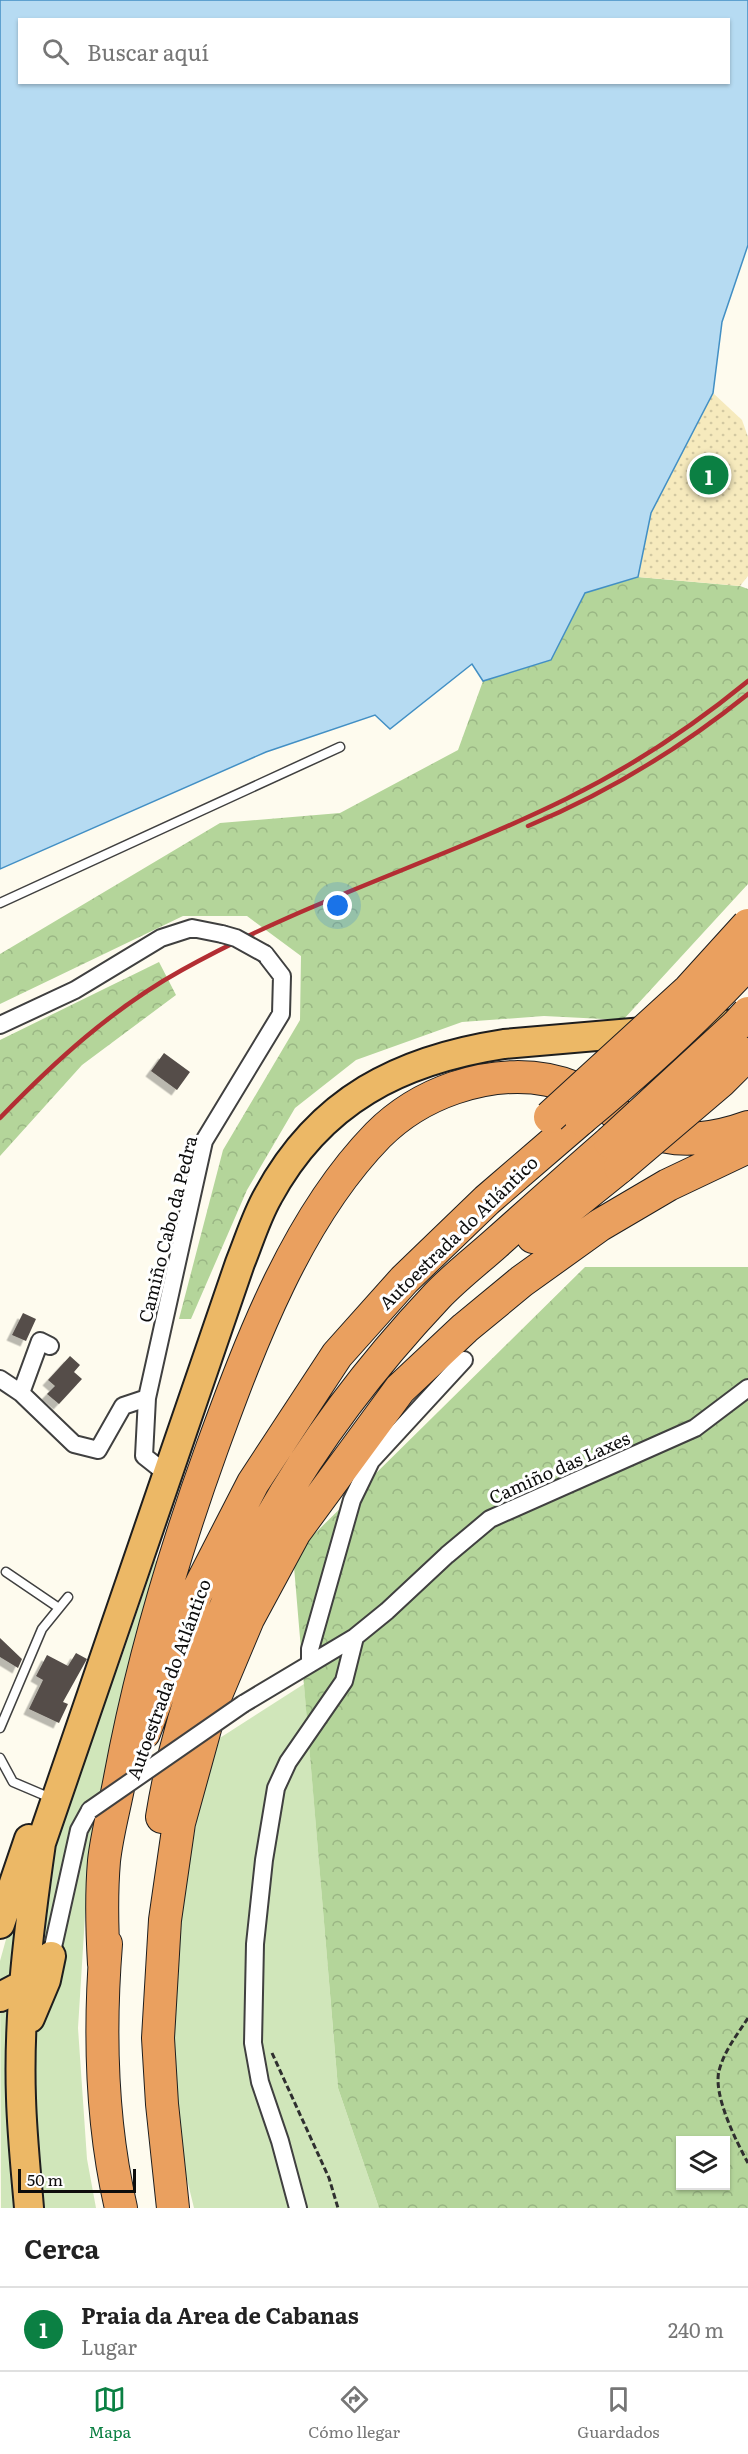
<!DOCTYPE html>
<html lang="es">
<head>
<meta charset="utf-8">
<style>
  :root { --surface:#fff; --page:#f6f6f6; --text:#222; --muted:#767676; --line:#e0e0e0; --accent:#0b8043 }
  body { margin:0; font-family:Literata,serif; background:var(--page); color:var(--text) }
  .controls { position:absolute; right:18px; bottom:18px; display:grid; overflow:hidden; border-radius:0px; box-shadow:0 2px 4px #0004 }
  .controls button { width:54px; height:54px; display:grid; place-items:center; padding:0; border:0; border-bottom:2px solid var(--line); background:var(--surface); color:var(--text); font:30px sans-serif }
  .scale { position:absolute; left:18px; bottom:15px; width:118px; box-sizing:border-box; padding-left:6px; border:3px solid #0d0d0d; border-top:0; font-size:16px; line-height:21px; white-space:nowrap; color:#0d0d0d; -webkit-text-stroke:4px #fff; paint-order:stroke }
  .you { position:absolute; left:338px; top:906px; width:21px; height:21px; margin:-15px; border:4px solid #fff; border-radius:50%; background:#1a73e8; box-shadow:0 0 0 9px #1a73e833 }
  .badge { display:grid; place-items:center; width:39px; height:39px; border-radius:50%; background:var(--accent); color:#fff; font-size:20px; font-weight:700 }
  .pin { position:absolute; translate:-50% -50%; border:3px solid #fff; box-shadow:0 2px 6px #0006 }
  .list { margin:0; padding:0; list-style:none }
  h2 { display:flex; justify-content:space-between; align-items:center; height:78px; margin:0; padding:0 24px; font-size:26px }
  h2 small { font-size:20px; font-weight:400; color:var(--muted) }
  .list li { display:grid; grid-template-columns:39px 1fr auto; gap:18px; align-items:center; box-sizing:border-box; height:84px; padding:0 24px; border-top:2px solid var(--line) }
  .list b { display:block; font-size:22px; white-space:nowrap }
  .list p { margin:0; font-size:20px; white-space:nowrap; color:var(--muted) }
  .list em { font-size:20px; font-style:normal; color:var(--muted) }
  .icon { flex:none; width:33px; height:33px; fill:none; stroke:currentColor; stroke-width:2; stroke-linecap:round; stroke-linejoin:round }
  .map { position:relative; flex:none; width:748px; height:2208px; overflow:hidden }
  .search { position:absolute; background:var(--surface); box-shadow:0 2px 4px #0004; left:18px; right:18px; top:18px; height:66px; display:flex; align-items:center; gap:15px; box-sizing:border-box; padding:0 21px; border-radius:0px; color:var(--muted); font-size:22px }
  .sheet { height:162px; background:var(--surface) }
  nav { display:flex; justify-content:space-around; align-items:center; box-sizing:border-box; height:84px; border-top:2px solid var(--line); background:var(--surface); font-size:16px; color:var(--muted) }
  nav a { display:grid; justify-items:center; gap:3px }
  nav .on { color:var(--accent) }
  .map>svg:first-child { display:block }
  .grass { fill:#d0e6ba }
  .forest { fill:url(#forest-crowns); fill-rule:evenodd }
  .sand { fill:url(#sand-dots) }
  .water { fill:#b6dbf2; stroke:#428fc4; stroke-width:1.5; fill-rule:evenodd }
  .building { fill:#554e4a; filter:url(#shadow) }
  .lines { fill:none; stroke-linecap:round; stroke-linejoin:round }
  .service-casing { stroke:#404040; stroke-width:11 }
  .minor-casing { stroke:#404040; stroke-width:20 }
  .trunk-casing { stroke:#1e1e1e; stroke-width:32 }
  .motorway-casing { stroke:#1e1e1e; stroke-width:34 }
  .path { stroke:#2f2f2f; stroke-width:3; stroke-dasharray:6 3; stroke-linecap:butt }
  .service { stroke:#fff; stroke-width:8 }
  .minor { stroke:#fff; stroke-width:16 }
  .trunk { stroke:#ecb866; stroke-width:28 }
  .motorway { stroke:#eaa05f; stroke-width:32 }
  .rail { stroke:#b32e33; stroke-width:4.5 }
  .minor-bridge-casing { stroke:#404040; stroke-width:20; stroke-linecap:butt }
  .motorway-bridge-casing { stroke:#1e1e1e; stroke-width:34; stroke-linecap:butt }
  .minor-bridge { stroke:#fff; stroke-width:16 }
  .motorway-bridge { stroke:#eaa05f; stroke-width:32 }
  .labels { text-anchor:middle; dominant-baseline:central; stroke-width:6; stroke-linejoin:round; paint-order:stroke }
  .street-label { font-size:18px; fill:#0d0d0d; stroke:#fff }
</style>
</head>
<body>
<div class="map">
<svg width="748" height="2208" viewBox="0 0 748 2208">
  <defs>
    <pattern id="forest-crowns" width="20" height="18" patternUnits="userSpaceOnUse" patternTransform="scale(1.5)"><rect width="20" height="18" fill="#b4d59a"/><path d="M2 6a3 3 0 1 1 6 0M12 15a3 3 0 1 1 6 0" fill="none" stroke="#9ab684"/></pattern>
    <pattern id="sand-dots" width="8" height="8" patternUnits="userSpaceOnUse" patternTransform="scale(1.5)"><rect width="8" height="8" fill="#f6eabd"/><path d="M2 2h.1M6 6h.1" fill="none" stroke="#d2c8a1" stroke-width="1.8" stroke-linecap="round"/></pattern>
    <filter id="shadow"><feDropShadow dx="-5.5" dy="5.5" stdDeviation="0" flood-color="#0004"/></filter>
  </defs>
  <rect width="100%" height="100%" fill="#fefbee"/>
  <path class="grass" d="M 155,1560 L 160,1563 L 97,1825 L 85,1916 L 78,2028 L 87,2159 L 96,2208 L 1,2208 L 0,1961 L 26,1867 L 85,1746 L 120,1662 Z
    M 304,1684 L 338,2088 L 379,2208 L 194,2208 L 182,2159 L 171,2038 L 179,1912 L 212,1743 Z"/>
  <path class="forest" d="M 638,577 L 740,586 L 748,589 L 748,884 L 623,1020 L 544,1016 L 462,1022 L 356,1060 L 295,1108 L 247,1190 L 191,1319 L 179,1319 L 223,1150 L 300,1020 L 301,956 L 247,916 L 183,916 L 0,1004 L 0,954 L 220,823 L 340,813 L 458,750 L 483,681 L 551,660 L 585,593 Z
    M 159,962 L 176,995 L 82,1065 L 0,1156 L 0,1040 Z
    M 585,1267 L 748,1267 L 748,2208 L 379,2208 L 338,2088 L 293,1555 ZM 680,2140 L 726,2140 L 726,2186 L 680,2186 Z"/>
  <path class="sand" d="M 713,393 L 742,420 L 748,437 L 748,576 L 740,586 L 638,577 L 651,513 Z"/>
  <path class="water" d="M 0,0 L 748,0 L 748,245 L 722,322 L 713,393 L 651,513 L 638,577 L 585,593 L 551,660 L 483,681 L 472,664 L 390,729 L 375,715 L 266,752 L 0,869 ZM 20,20 L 728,20 L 728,82 L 20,82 Z"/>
  <path class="building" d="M 164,1053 L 190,1072 L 177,1090 L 151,1071 Z
    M 23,1313 L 36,1319 L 26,1341 L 12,1335 Z
    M 70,1356 L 80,1365 L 74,1372 L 82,1379 L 59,1404 L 47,1394 L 55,1386 L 48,1380 Z
    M 0,1638 L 22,1659 L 18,1668 L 0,1657 Z
    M 76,1653 L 87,1659 L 63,1702 L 68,1704 L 59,1723 L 29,1709 L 43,1680 L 36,1676 L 47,1655 L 68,1666 Z"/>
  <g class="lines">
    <g class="service-casing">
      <path id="service" d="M 0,903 L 340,747
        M 6,1572 L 59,1608
        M 0,1728 L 42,1629 L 68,1597
        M 0,1758 L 13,1782 L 46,1796"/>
    </g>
    <g class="minor-casing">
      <path id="minor" d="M 0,1025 L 75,990 L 161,938 L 192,928 L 222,934
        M 0,1379 L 21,1393 L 74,1444 L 98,1450 L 123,1406 L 147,1398
        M 21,1393 L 40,1341 L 50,1346
        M 168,1475 L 144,1456 L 147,1398 L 204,1141 L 281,1014 L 282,976 L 265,954
        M 310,1663 L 310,1649 L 352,1500 L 371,1461 L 464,1360
        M 243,1704 L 355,1637 L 387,1611 L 447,1555 L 490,1519 L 695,1428 L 748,1388
        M 51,1956 L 79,1830 L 90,1810
        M 298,2208 L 280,2141 L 260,2082 L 253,2043 L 255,1944 L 264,1860 L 276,1788 L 288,1762 L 344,1681 L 355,1637"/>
    </g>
    <g class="trunk-casing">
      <path id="trunk" d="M 0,1924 L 29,1839
        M 0,1997 L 25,1984 L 35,1973
        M 30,2018 L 46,1980 L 51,1956
        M 29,2208 C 26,2172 22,2135 21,2098 C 18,2013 29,1927 41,1843 L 240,1263 C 249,1241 256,1217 268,1196 C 320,1100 400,1060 504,1044 L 748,1023"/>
    </g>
    <g class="motorway-casing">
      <path id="motorway" d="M 533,1237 L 620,1167
        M 144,1733 L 196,1594 L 253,1483 L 337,1355 L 404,1280 L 487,1200 L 581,1119
        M 162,1817 C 194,1619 301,1440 437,1296 C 455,1277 476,1261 495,1244 C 533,1210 571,1176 610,1142
        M 106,1944 C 99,2032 101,2122 121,2208
        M 104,1964 C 102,1930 101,1896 104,1861 C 107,1833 115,1806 120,1778 C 141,1665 173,1556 212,1448 C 251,1341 297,1218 378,1135 C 399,1114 425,1098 454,1088 C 493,1075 536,1072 575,1088 C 600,1099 621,1120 647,1131 C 678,1145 718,1138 748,1127
        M 173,2208 L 162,2104 L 158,2038 L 165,1920 L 179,1823 L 211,1707 L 248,1619 L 295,1532 L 400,1389 L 465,1328 L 522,1281 L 600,1225 L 668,1185 L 748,1147"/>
    </g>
    <path class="path" d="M 748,2018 C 737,2035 724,2051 719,2071 C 713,2095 736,2141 748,2163
      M 272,2053 L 329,2178 L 338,2208"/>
    <use href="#service" class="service"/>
    <use href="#minor" class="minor"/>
    <use href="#trunk" class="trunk"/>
    <use href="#motorway" class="motorway"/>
    <path class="rail" d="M 528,826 C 607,793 681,748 748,694
      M 0,1118 C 54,1062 113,1008 182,970 C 305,901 440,861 566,799 C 631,767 692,727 748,681"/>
    <g class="minor-bridge-casing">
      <path id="minor-bridge" d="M 222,934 L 236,938 L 265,954
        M 90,1810 L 243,1704"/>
    </g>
    <g class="motorway-bridge-casing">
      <path id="motorway-bridge" d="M 550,1117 L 689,990 L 748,925
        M 581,1119 C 640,1070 696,1020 748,963
        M 610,1142 L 736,1026 L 748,1013
        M 620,1167 L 721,1081 L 748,1054"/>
    </g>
    <use href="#minor-bridge" class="minor-bridge"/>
    <use href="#motorway-bridge" class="motorway-bridge"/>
  </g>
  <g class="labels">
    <g class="street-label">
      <text transform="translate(167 1229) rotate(-76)">Camiño Cabo da Pedra</text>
      <text transform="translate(458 1232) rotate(-44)">Autoestrada do Atlántico</text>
      <text transform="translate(559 1467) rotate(-24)">Camiño das Laxes</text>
      <text transform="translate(168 1679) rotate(-70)">Autoestrada do Atlántico</text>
    </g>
  </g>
</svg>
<div class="controls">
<button><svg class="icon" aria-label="layers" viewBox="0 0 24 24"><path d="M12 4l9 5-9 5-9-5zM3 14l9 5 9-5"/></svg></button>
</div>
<div class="scale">50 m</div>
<div class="you"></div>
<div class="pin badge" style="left:709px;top:475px">1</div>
<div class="search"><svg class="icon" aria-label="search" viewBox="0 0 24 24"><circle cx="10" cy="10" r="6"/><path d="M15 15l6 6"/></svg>Buscar aquí</div>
</div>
<section class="sheet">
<h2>Cerca<small></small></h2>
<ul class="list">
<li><span class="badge">1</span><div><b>Praia da Area de Cabanas</b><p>Lugar</p></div><em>240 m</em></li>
</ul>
</section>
<nav>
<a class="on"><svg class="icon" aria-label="map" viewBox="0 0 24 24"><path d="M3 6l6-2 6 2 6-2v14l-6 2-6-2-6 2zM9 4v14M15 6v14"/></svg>Mapa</a>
<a><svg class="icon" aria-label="directions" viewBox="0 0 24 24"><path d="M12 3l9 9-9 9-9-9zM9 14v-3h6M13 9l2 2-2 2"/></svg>Cómo llegar</a>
<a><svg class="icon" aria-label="saved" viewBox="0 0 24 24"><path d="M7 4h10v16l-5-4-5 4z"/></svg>Guardados</a>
</nav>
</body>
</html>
